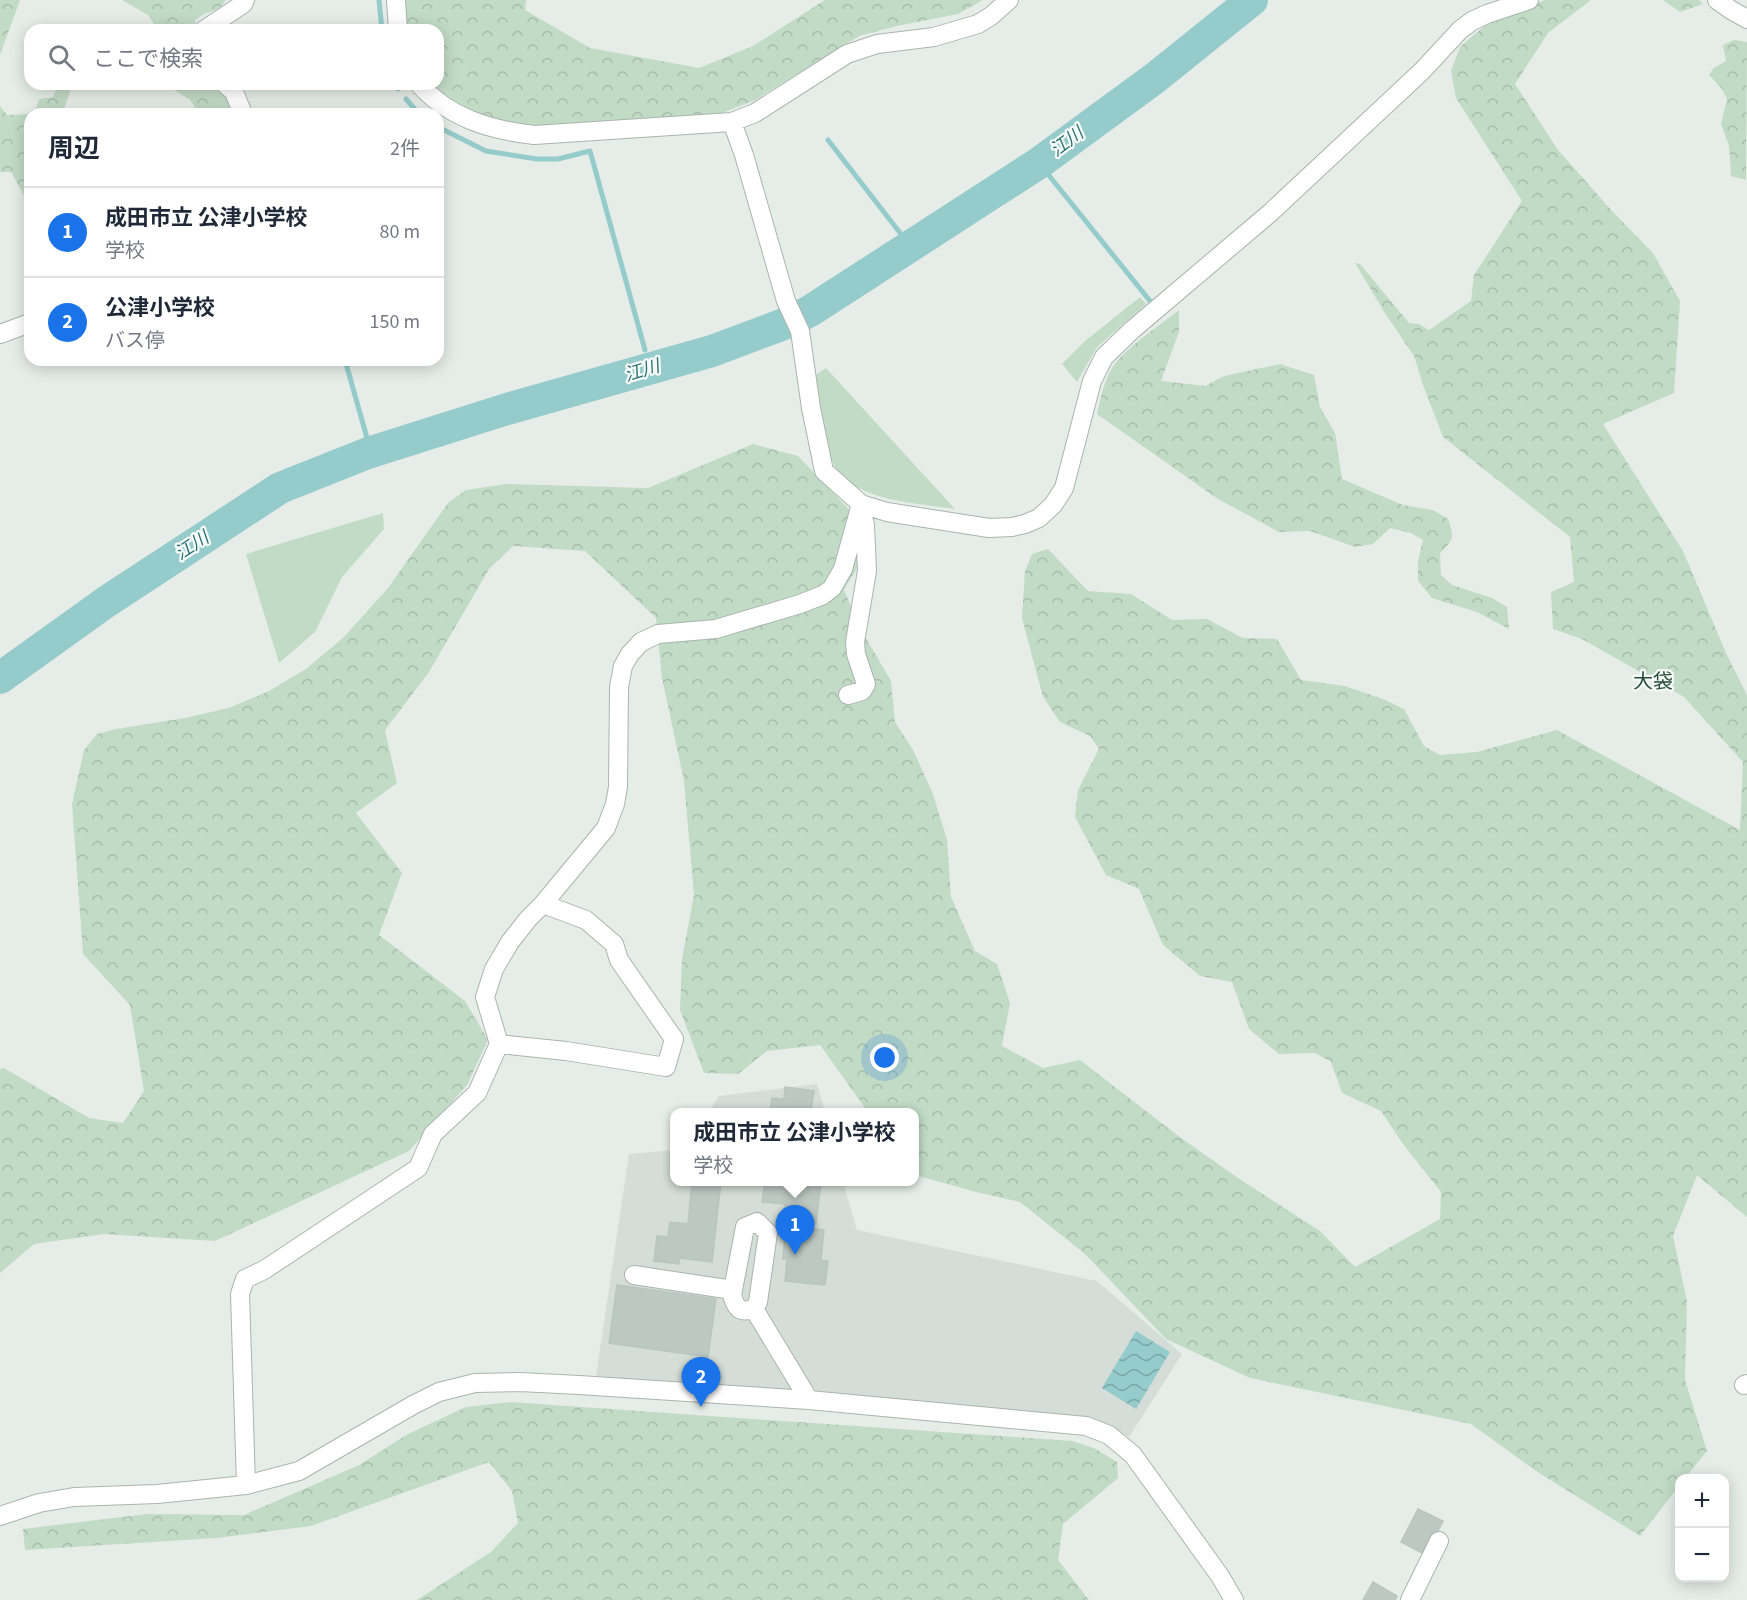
<!DOCTYPE html>
<html lang="ja">
<head>
<meta charset="utf-8">
<style>
  :root { --surface:#fff; --page:#f6f6f7; --text:#1f2937; --muted:#747a83; --line:#e0e1e3; --accent:#1a73e8 }
  body { margin:0; font-family:"Source Sans 3","Noto Sans JP",sans-serif; background:var(--page); color:var(--text) }
  .controls { position:absolute; right:18px; bottom:18px; display:grid; overflow:hidden; border-radius:12px; box-shadow:0 3px 15px #0003 }
  .controls button { width:54px; height:54px; display:grid; place-items:center; padding:0; border:0; border-bottom:2px solid var(--line); background:var(--surface); color:var(--text); font:30px sans-serif }
  .you { position:absolute; left:885px; top:1058px; width:21px; height:21px; margin:-15px; border:4px solid #fff; border-radius:50%; background:#1a73e8; box-shadow:0 0 0 9px #1a73e833 }
  .badge { display:grid; place-items:center; width:39px; height:39px; border-radius:50%; background:var(--accent); color:#fff; font-size:20px; font-weight:700 }
  .pin { position:absolute; translate:-50% -50px; filter:drop-shadow(0 2px 3px #0008) }
  .pin::after { content:''; position:absolute; top:32px; width:21px; height:18px; background:inherit; clip-path:polygon(0 0,100% 0,50% 100%) }
  .popup { position:absolute; left:670px; top:1108px; width:249px; height:78px; box-sizing:border-box; display:grid; place-content:center; border-radius:12px; background:var(--surface); filter:drop-shadow(0 2px 4px #0005); font-size:20px; white-space:nowrap; color:var(--muted) }
  .popup b { font-size:22px; color:var(--text) }
  .popup::after { content:''; position:absolute; left:50%; top:100%; margin-left:-12px; border:12px solid transparent; border-top-color:var(--surface) }
  .list { margin:0; padding:0; list-style:none }
  h2 { display:flex; justify-content:space-between; align-items:center; height:78px; margin:0; padding:0 24px; font-size:26px }
  h2 small { font-size:20px; font-weight:400; color:var(--muted) }
  .list li { display:grid; grid-template-columns:39px 1fr auto; gap:18px; align-items:center; box-sizing:border-box; height:90px; padding:0 24px; border-top:2px solid var(--line) }
  .list b { display:block; font-size:22px; white-space:nowrap }
  .list p { margin:0; font-size:20px; white-space:nowrap; color:var(--muted) }
  .list em { font-size:20px; font-style:normal; color:var(--muted) }
  .icon { flex:none; width:33px; height:33px; fill:none; stroke:currentColor; stroke-width:2; stroke-linecap:round; stroke-linejoin:round }
  .map { position:relative; flex:none; width:1747px; height:1600px; overflow:hidden }
  .search { position:absolute; background:var(--surface); box-shadow:0 3px 15px #0003; left:24px; top:24px; width:420px; height:66px; display:flex; align-items:center; gap:15px; box-sizing:border-box; padding:0 21px; border-radius:18px; color:var(--muted); font-size:22px }
  .panel { position:absolute; background:var(--surface); box-shadow:0 3px 15px #0003; left:24px; top:108px; width:420px; height:258px; border-radius:18px }
  .map>svg:first-child { display:block }
  .built { fill:#d4ddd8 }
  .green { fill:#c2dbc5 }
  .forest { fill:url(#forest-crowns) }
  .water { fill:url(#water-waves) }
  .lines { fill:none; stroke-linecap:round; stroke-linejoin:round }
  .stream { stroke:#96cbcb; stroke-width:5 }
  .river { stroke:#96cbcb; stroke-width:32 }
  .building { fill:#bcc8c1; stroke:#b9c6bf; stroke-width:1.5 }
  .minor-casing { stroke:#a9b5af; stroke-width:20 }
  .minor { stroke:#fff; stroke-width:18 }
  .labels { text-anchor:middle; dominant-baseline:central; stroke-width:4.5; stroke-linejoin:round; paint-order:stroke }
  .water-label { font-size:18px; font-style:italic; fill:#287272; stroke:#f6faf8 }
  .quarter-label { font-size:20px; fill:#254d3d; stroke:#f6faf8 }
</style>
</head>
<body>
<div class="map">
<svg width="1747" height="1600" viewBox="0 0 1747 1600">
  <defs>
    <pattern id="forest-crowns" width="20" height="18" patternUnits="userSpaceOnUse" patternTransform="scale(1.5)"><rect width="20" height="18" fill="#c2dbc5"/><path d="M2 6a3 3 0 1 1 6 0M12 15a3 3 0 1 1 6 0" fill="none" stroke="#a7bdaa"/></pattern>
    <pattern id="water-waves" width="16" height="10" patternUnits="userSpaceOnUse" patternTransform="scale(1.5)"><rect width="16" height="10" fill="#96cbcb"/><path d="M0 5q4-4 8 0t8 0" fill="none" stroke="#7aa6a6"/></pattern>
  </defs>
  <rect width="100%" height="100%" fill="#e6ede9"/>
  <path class="built" d="M 817,1084 L 825,1112 L 709,1112 L 719,1096 Z
    M 675,1150 L 675,1182 L 843,1182 L 857,1230 L 1097,1281 L 1182,1354 L 1129,1437 L 1107,1424 L 1081,1416 L 596,1376 L 629,1154 Z"/>
  <path class="green" d="M 1140,297 L 1146,304 L 1097,347 L 1077,382 L 1062,364 L 1085,341 Z
    M 826,368 L 955,509 C 919,503 859,502 836,469 C 825,452 818,396 815,375 Z
    M 383,513 L 384,529 L 342,577 L 315,632 L 279,663 L 246,554 Z"/>
  <path class="forest" d="M 0,0 L 20,0 L 0,55 Z
    M 122,0 L 226,0 L 219,9 L 204,14 L 195,20 L 197,30 L 151,30 L 154,24 L 148,15 Z
    M 404,0 L 526,0 L 525,10 L 590,48 L 699,68 L 753,46 L 825,0 L 983,0 L 958,14 L 897,26 L 859,36 L 755,100 L 722,113 L 541,127 L 508,124 L 479,117 L 448,102 L 429,84 L 438,84 L 438,30 L 407,30 Z
    M 1545,0 L 1591,0 L 1548,33 L 1515,84 L 1558,150 L 1613,212 L 1653,253 L 1680,301 L 1674,393 L 1603,424 L 1683,551 L 1726,653 L 1747,695 L 1747,1217 L 1697,1175 L 1673,1236 L 1687,1301 L 1685,1380 L 1707,1451 L 1685,1478 L 1680,1478 L 1679,1486 L 1640,1536 L 1536,1471 L 1471,1424 L 1250,1378 L 1166,1339 L 1085,1254 L 1020,1202 L 976,1192 L 915,1175 L 915,1112 L 868,1112 L 820,1045 L 767,1051 L 738,1074 L 704,1073 L 680,1010 L 682,959 L 694,895 L 684,781 L 662,678 L 656,618 L 585,551 L 513,546 L 489,569 L 429,672 L 385,730 L 397,783 L 356,813 L 402,873 L 379,935 L 465,1001 L 488,1040 L 467,1085 L 409,1151 L 215,1241 L 104,1234 L 34,1244 L 0,1273 L 0,1069 L 4,1068 L 89,1118 L 123,1123 L 144,1091 L 130,1005 L 83,954 L 72,804 L 84,750 L 97,734 L 116,729 L 185,718 L 229,708 L 269,691 L 306,669 L 343,638 L 388,588 L 448,503 L 466,490 L 506,484 L 648,488 L 753,444 L 798,456 L 862,523 L 866,553 L 844,590 L 863,633 L 891,681 L 895,722 L 913,750 L 933,794 L 947,840 L 951,897 L 975,951 L 997,964 L 1010,1003 L 1002,1046 L 1043,1068 L 1080,1060 L 1181,1138 L 1238,1178 L 1320,1231 L 1355,1267 L 1440,1219 L 1441,1192 L 1403,1144 L 1381,1111 L 1342,1093 L 1331,1062 L 1315,1053 L 1279,1054 L 1249,1029 L 1232,982 L 1200,976 L 1163,945 L 1139,889 L 1106,875 L 1075,817 L 1078,790 L 1099,749 L 1090,736 L 1060,722 L 1043,697 L 1022,618 L 1025,571 L 1032,554 L 1048,549 L 1088,591 L 1131,594 L 1172,620 L 1207,619 L 1243,638 L 1277,639 L 1301,680 L 1345,686 L 1383,699 L 1404,709 L 1424,746 L 1440,755 L 1477,752 L 1557,730 L 1740,830 L 1743,762 L 1684,697 L 1582,639 L 1553,629 L 1551,592 L 1574,582 L 1570,537 L 1443,437 L 1423,385 L 1414,356 L 1385,313 L 1355,263 L 1360,264 L 1409,323 L 1419,324 L 1429,330 L 1471,301 L 1474,275 L 1522,201 L 1456,98 L 1451,71 L 1460,47 L 1489,22 Z
    M 1663,0 L 1699,0 L 1703,4 L 1680,12 Z
    M 1734,40 L 1747,42 L 1746,180 L 1731,176 L 1729,146 L 1721,124 L 1727,99 L 1722,89 L 1709,75 L 1714,68 L 1726,61 L 1723,45 Z
    M 58,84 L 73,84 L 62,114 L 30,114 L 30,206 L 11,172 L 0,172 L 0,106 L 7,115 L 34,114 L 39,99 L 53,97 Z
    M 165,84 L 222,84 L 239,114 L 199,114 L 190,100 Z
    M 1179,310 L 1179,332 L 1161,381 L 1205,386 L 1224,376 L 1280,364 L 1314,375 L 1320,407 L 1335,433 L 1342,479 L 1403,505 L 1433,510 L 1448,519 C 1454,537 1455,539 1440,553 L 1441,575 L 1452,585 L 1492,598 L 1507,607 L 1509,629 L 1477,612 L 1432,598 L 1418,581 L 1418,561 L 1423,540 L 1411,533 L 1390,528 L 1373,544 L 1355,547 L 1310,531 L 1279,532 L 1218,499 L 1097,414 C 1101,396 1105,376 1117,361 C 1135,341 1159,326 1179,310 Z
    M 510,1402 L 1072,1441 L 1094,1448 L 1117,1462 L 1118,1478 L 1063,1524 L 1058,1560 L 1089,1600 L 417,1600 L 491,1552 L 518,1523 L 512,1491 L 489,1462 L 311,1526 L 217,1538 L 25,1550 L 23,1529 L 147,1514 L 244,1515 L 359,1465 L 408,1434 L 466,1407 Z"/>
  <path class="water" d="M 1136,1331 L 1170,1352 L 1136,1409 L 1102,1388 Z"/>
  <g class="lines">
    <path class="stream" d="M 379,0 L 382,30
      M 397,84 L 398,89
      M 406,99 L 419,114
      M 438,127 L 486,151 L 537,159 L 558,159 L 590,151 L 645,350
      M 828,140 L 904,238
      M 1039,163 L 1041,166
      M 1047,173 L 1150,301
      M 909,245 L 910,246
      M 345,360 L 367,438
      M 649,366 L 650,368
      M 370,449 L 371,452"/>
    <path class="river" d="M 0,678 L 106,602 L 280,488 L 368,453 L 507,409 L 712,351 L 784,324 L 810,311 L 1039,163 L 1155,78 L 1252,0"/>
  </g>
  <path class="building" d="M 785,1087 L 814,1091 L 811,1112 L 770,1112 L 772,1098 L 784,1099 Z
    M 692,1182 L 721,1182 L 712,1262 L 679,1258 L 679,1264 L 654,1261 L 657,1236 L 668,1237 L 670,1222 L 688,1224 Z
    M 765,1182 L 821,1182 L 816,1224 L 783,1221 L 785,1204 L 762,1202 Z
    M 786,1226 L 824,1230 L 821,1260 L 828,1261 L 825,1285 L 785,1281 L 787,1259 L 783,1259 Z
    M 617,1285 L 716,1299 L 708,1357 L 609,1343 Z
    M 1418,1509 L 1443,1521 L 1426,1555 L 1401,1542 Z
    M 1373,1582 L 1397,1596 L 1395,1600 L 1363,1600 Z"/>
  <g class="lines">
    <g class="minor-casing">
      <path id="minor" d="M 396,0 L 398,30
        M 1717,0 L 1731,10 L 1747,19
        M 204,30 L 243,4 L 245,0
        M 225,84 L 234,92 L 243,114
        M 419,84 C 449,118 490,130 534,135 L 732,122 L 755,113 L 847,54 L 877,44 L 934,37 L 978,24 L 991,16 L 1009,0
        M 732,122 L 744,155 L 786,301 L 800,331 L 811,408 L 824,471 L 861,504 L 887,512 L 989,528 L 1012,527 L 1025,524 L 1039,518 L 1053,505 L 1064,488 L 1092,381 L 1104,357 L 1132,330 L 1270,213 L 1422,71 L 1460,30 L 1472,21 L 1487,14 L 1529,0
        M 0,334 L 30,323
        M 848,695 L 862,691 L 866,684 L 856,654 L 855,642 L 867,571 L 865,525 L 862,512
        M 499,1044 L 566,1051 L 666,1067 L 674,1039 L 619,960 L 614,944 L 586,920 L 543,904
        M 757,1222 L 768,1233 L 758,1302 L 754,1309 C 740,1313 736,1309 732,1295 L 745,1227 Z
        M 634,1275 L 733,1290
        M 754,1309 L 809,1400
        M 1744,1385 L 1747,1384
        M 246,1485 L 240,1294 L 245,1279 L 264,1270 L 418,1168 L 433,1134 L 477,1093 L 499,1044 L 485,997 L 494,969 L 510,942 L 528,919 L 543,904 L 606,828 L 615,804 L 618,787 L 619,687 L 623,666 L 630,654 L 641,642 L 658,634 L 716,629 L 800,604 L 823,595 L 832,588 L 843,569 L 861,504
        M 0,1516 L 39,1503 L 74,1497 L 157,1494 L 246,1485 L 299,1471 L 413,1405 L 439,1392 L 475,1383 L 520,1382 L 579,1385 L 809,1400 L 1086,1426 L 1109,1435 L 1133,1455 L 1220,1576 L 1234,1600
        M 1410,1600 L 1439,1541"/>
    </g>
    <use href="#minor" class="minor"/>
  </g>
  <g class="labels">
    <g class="water-label">
      <text transform="translate(1067 142) rotate(-37)">江川</text>
      <text transform="translate(642 371) rotate(-17)">江川</text>
      <text transform="translate(192 546) rotate(-33)">江川</text>
    </g>
    <g class="quarter-label">
      <text x="1653" y="682">大袋</text>
    </g>
  </g>
</svg>
<div class="controls">
<button>+</button>
<button>−</button>
</div>
<div class="you"></div>
<div class="pin badge" style="left:795px;top:1255px">1</div>
<div class="popup"><b>成田市立 公津小学校</b>学校</div>
<div class="pin badge" style="left:701px;top:1407px">2</div>
<div class="search"><svg class="icon" aria-label="search" viewBox="0 0 24 24"><circle cx="10" cy="10" r="6"/><path d="M15 15l6 6"/></svg>ここで検索</div>
<section class="panel">
<h2>周辺<small>2件</small></h2>
<ul class="list">
<li><span class="badge">1</span><div><b>成田市立 公津小学校</b><p>学校</p></div><em>80 m</em></li>
<li><span class="badge">2</span><div><b>公津小学校</b><p>バス停</p></div><em>150 m</em></li>
</ul>
</section>
</div>
</body>
</html>
